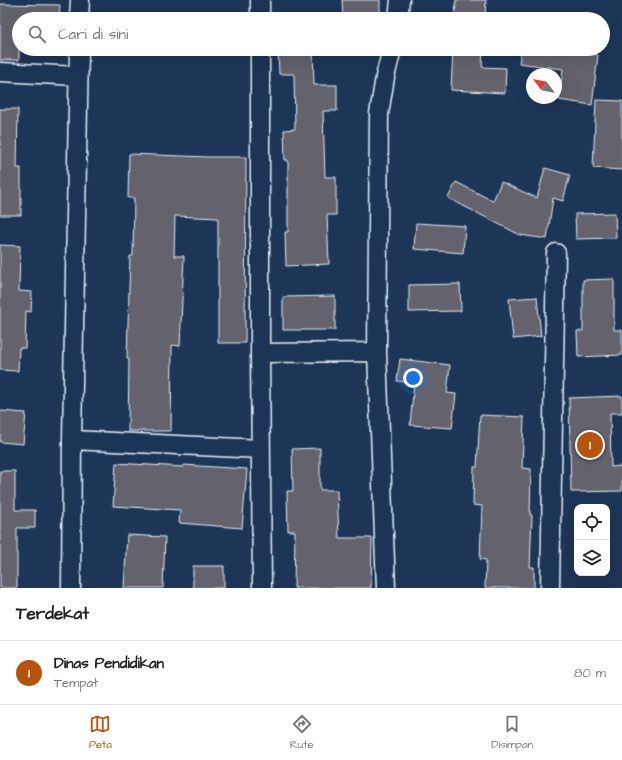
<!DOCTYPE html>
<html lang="id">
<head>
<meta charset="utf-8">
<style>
  :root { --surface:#fff; --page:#f6f6f6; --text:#222; --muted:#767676; --line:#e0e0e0; --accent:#b45309 }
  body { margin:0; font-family:"Architects Daughter",sans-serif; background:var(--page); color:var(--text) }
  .controls { position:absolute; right:12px; bottom:12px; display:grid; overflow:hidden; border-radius:8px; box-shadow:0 4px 16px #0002 }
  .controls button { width:36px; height:36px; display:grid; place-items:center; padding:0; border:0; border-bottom:1px solid var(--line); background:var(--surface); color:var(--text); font:20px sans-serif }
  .compass { position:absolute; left:526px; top:68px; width:36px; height:36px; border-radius:50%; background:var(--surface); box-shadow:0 4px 16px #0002; rotate:302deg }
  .you { position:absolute; left:413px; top:378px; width:14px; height:14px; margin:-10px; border:3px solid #fff; border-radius:50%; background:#1a73e8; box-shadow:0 0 0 6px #1a73e833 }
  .badge { display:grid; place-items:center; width:26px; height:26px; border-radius:50%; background:var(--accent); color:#fff; font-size:13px; font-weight:700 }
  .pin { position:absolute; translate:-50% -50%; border:2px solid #fff; box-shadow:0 1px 4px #0006 }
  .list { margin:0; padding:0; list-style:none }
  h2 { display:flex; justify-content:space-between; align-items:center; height:52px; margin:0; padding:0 16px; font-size:17px }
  h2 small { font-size:13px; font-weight:400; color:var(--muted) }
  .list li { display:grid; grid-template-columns:26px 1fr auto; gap:12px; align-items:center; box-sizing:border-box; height:64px; padding:0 16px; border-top:1px solid var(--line) }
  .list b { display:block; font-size:15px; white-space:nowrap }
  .list p { margin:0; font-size:13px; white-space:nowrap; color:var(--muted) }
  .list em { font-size:13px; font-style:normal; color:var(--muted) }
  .icon { flex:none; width:22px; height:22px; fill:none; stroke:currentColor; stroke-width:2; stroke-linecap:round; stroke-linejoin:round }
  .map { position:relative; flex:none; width:622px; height:588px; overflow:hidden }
  .search { position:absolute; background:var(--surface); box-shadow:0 4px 16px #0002; left:12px; right:12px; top:12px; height:44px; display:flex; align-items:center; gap:10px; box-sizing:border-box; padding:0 14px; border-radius:22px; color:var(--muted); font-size:15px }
  .sheet { height:116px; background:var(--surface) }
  nav { display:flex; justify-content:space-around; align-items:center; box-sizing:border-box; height:56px; border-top:1px solid var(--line); background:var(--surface); font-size:11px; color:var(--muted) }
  nav a { display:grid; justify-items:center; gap:2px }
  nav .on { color:var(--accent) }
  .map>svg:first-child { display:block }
  .building { fill:#63626d; stroke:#e8f1f8 }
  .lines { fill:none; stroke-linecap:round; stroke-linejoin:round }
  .minor-casing { stroke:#e8f1f8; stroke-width:21 }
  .minor { stroke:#1d3557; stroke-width:18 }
</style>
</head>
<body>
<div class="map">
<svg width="622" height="588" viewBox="0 0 622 588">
  <rect width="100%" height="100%" fill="#1d3557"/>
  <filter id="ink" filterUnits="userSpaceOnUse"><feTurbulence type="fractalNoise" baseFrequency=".025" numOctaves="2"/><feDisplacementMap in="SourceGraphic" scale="8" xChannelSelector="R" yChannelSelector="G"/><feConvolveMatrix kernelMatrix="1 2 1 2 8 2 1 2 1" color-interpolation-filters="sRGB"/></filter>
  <g filter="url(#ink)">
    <path class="building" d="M 342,0 L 380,0 L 380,19 L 343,19 Z
      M 456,0 L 486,0 L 485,19 L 455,19 Z
      M 0,4 L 60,5 L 59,19 L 19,19 L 19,60 L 0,60 Z
      M 278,49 L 313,49 L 314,85 L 337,85 L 337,111 L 323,111 L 325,177 L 336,177 L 336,215 L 327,215 L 329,264 L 286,266 L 285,232 L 288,232 L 288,160 L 285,160 L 284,130 L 295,129 L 294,74 L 279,74 Z
      M 453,49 L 483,49 L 482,67 L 506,68 L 505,93 L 451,90 Z
      M 521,49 L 558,49 L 558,50 L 598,55 L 592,105 L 559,100 L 563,69 L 519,63 Z
      M 596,100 L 622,101 L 622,170 L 593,168 Z
      M 0,109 L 18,109 L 17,168 L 21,168 L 21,215 L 0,215 Z
      M 129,154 L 208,157 L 246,157 L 245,343 L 218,343 L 218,218 L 175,216 L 174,256 L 184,256 L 180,346 L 172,345 L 171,431 L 128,431 L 129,359 L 127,359 L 130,256 L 133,256 L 134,198 L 128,198 Z
      M 545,168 L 570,175 L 563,201 L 553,198 L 547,239 L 520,235 L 448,198 L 456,182 L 493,201 L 501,182 L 537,198 Z
      M 615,213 L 616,238 L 576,239 L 575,214 Z
      M 416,223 L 465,226 L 463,253 L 414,249 Z
      M 0,245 L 20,246 L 19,291 L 32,292 L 31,312 L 26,311 L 25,348 L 19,348 L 18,371 L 0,370 Z
      M 614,279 L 614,330 L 622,330 L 622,355 L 578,357 L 577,331 L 583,331 L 583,280 Z
      M 460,284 L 461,311 L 409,312 L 409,285 Z
      M 335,296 L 335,330 L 283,330 L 283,297 Z
      M 537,297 L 541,336 L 513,339 L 509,299 Z
      M 400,359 L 450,365 L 447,393 L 456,394 L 452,428 L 410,425 L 414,383 L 397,381 Z
      M 622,396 L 622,413 L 610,413 L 611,467 L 622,466 L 622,491 L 571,492 L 569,398 Z
      M 0,411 L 26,413 L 23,444 L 0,442 Z
      M 480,415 L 524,417 L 522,468 L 531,469 L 530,515 L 532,515 L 530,567 L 534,567 L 534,588 L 485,588 L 486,560 L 480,559 L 482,506 L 473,505 L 474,467 L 477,467 Z
      M 320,448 L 320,490 L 337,490 L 339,538 L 372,538 L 371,588 L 294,588 L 295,531 L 288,531 L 287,491 L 293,491 L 292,449 Z
      M 116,463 L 183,467 L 183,465 L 247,469 L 242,528 L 179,523 L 180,510 L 113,506 Z
      M 0,471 L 15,471 L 15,510 L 35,510 L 35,528 L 17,528 L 17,588 L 0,588 Z
      M 127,535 L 165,537 L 163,588 L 124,588 Z
      M 193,566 L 224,566 L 224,588 L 193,588 Z"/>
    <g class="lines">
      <g class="minor-casing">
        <path id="minor" d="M 79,19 L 80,0
          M 260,19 L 260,0
          M 398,19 L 400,0
          M 260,49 L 260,353 L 262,588
          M 0,72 L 78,76
          M 260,353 L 377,352
          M 72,440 L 261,449
          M 71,588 L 72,440 L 79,49
          M 386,588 L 377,352 L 379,114 L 385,77 L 392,49
          M 550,588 L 556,253"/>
      </g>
      <use href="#minor" class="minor"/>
    </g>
  </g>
</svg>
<div class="controls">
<button><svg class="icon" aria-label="locate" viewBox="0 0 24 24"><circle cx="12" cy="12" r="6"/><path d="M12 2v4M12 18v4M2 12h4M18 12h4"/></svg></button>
<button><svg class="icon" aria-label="layers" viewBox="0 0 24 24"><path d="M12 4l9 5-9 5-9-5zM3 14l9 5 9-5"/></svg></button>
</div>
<svg class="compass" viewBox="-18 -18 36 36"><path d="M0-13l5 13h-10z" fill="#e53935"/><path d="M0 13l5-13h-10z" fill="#767676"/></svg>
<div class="you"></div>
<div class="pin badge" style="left:590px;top:445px">1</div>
<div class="search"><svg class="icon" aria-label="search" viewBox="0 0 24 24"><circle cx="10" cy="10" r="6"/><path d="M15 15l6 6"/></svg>Cari di sini</div>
</div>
<section class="sheet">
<h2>Terdekat<small></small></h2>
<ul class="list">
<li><span class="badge">1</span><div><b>Dinas Pendidikan</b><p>Tempat</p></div><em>80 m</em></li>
</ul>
</section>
<nav>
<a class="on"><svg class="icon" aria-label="map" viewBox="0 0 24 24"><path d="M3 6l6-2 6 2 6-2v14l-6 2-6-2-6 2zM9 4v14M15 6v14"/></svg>Peta</a>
<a><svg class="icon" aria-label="directions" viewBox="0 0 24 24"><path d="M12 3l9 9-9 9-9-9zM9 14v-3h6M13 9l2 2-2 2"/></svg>Rute</a>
<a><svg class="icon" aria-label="saved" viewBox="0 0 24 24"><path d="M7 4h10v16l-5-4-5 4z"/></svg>Disimpan</a>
</nav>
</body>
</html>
